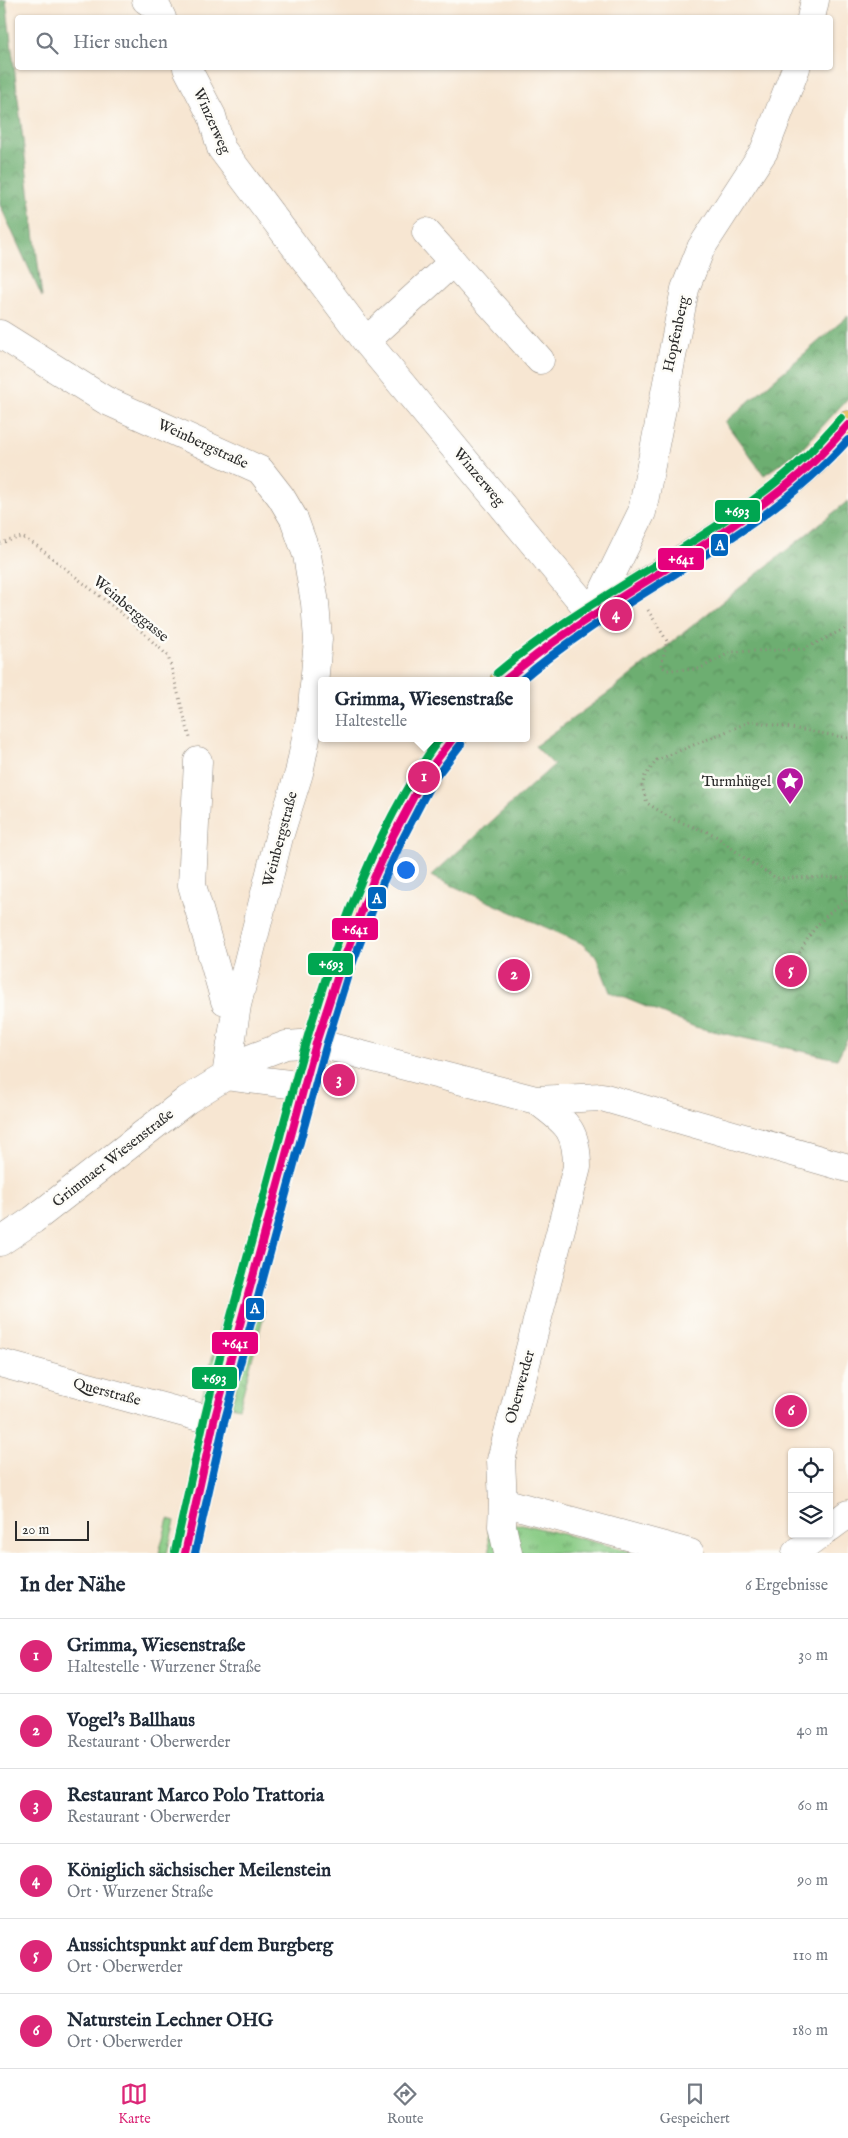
<!DOCTYPE html>
<html lang="de">
<head>
<meta charset="utf-8">
<style>
  :root { --surface:#fff; --page:#f2f2f3; --text:#1f2937; --muted:#747a83; --line:#e0e1e3; --accent:#db2777 }
  body { margin:0; font-family:"IM FELL English",serif; background:var(--page); color:var(--text) }
  .controls { position:absolute; right:15px; bottom:15px; display:grid; overflow:hidden; border-radius:5px; box-shadow:0 1px 4px #0004 }
  .controls button { width:45px; height:45px; display:grid; place-items:center; padding:0; border:0; border-bottom:1px solid var(--line); background:var(--surface); color:var(--text); font:25px sans-serif }
  .scale { position:absolute; left:15px; bottom:12px; width:74px; box-sizing:border-box; padding-left:5px; border:2px solid #2b2b2b; border-top:0; font-size:14px; line-height:18px; white-space:nowrap; color:#2b2b2b; -webkit-text-stroke:4px #fdfcf7; paint-order:stroke }
  .you { position:absolute; left:405px; top:869px; width:18px; height:18px; margin:-12px; border:4px solid #fff; border-radius:50%; background:#1a73e8; box-shadow:0 0 0 8px #1a73e833 }
  .badge { display:grid; place-items:center; width:32px; height:32px; border-radius:50%; background:var(--accent); color:#fff; font-size:16px; font-weight:700 }
  .pin { position:absolute; translate:-50% -50%; border:2px solid #fff; box-shadow:0 1px 5px #0006 }
  .popup { position:absolute; left:318px; top:677px; width:212px; height:65px; box-sizing:border-box; display:grid; place-content:center; border-radius:5px; background:var(--surface); filter:drop-shadow(0 1px 4px #0005); font-size:16px; white-space:nowrap; color:var(--muted) }
  .popup b { font-size:19px; color:var(--text) }
  .popup::after { content:''; position:absolute; left:50%; top:100%; margin-left:-10px; border:10px solid transparent; border-top-color:var(--surface) }
  .list { margin:0; padding:0; list-style:none }
  h2 { display:flex; justify-content:space-between; align-items:center; height:65px; margin:0; padding:0 20px; font-size:21px }
  h2 small { font-size:16px; font-weight:400; color:var(--muted) }
  .list li { display:grid; grid-template-columns:32px 1fr auto; gap:15px; align-items:center; box-sizing:border-box; height:75px; padding:0 20px; border-top:1px solid var(--line) }
  .list b { display:block; font-size:19px; white-space:nowrap }
  .list p { margin:0; font-size:16px; white-space:nowrap; color:var(--muted) }
  .list em { font-size:16px; font-style:normal; color:var(--muted) }
  .icon { flex:none; width:28px; height:28px; fill:none; stroke:currentColor; stroke-width:2; stroke-linecap:round; stroke-linejoin:round }
  .map { position:relative; flex:none; width:848px; height:1553px; overflow:hidden }
  .search { position:absolute; background:var(--surface); box-shadow:0 1px 4px #0004; left:15px; right:15px; top:15px; height:55px; display:flex; align-items:center; gap:12px; box-sizing:border-box; padding:0 18px; border-radius:5px; color:var(--muted); font-size:19px }
  .sheet { height:515px; background:var(--surface) }
  nav { display:flex; justify-content:space-around; align-items:center; box-sizing:border-box; height:70px; border-top:1px solid var(--line); background:var(--surface); font-size:14px; color:var(--muted) }
  nav a { display:grid; justify-items:center; gap:2px }
  nav .on { color:var(--accent) }
  .map>svg:first-child { display:block }
  .grass { fill:url(#grass-tufts); stroke:#597a57 }
  .forest { fill:url(#forest-crowns); stroke:#4c6c4e }
  .lines { fill:none; stroke-linecap:round; stroke-linejoin:round }
  .street-casing { stroke:#91887e; stroke-width:29 }
  .primary-casing { stroke:#91887e; stroke-width:29 }
  .path { stroke:#91887e; stroke-width:3; stroke-dasharray:1 4; stroke-linecap:butt }
  .street { stroke:#fff; stroke-width:28 }
  .primary { stroke:#e9c769; stroke-width:28 }
  .bus-1-casing { stroke:#fdfcf7; stroke-width:11 }
  .bus-2-casing { stroke:#fdfcf7; stroke-width:11 }
  .bus-3-casing { stroke:#fdfcf7; stroke-width:11 }
  .bus-1 { stroke:#e5007d; stroke-width:8 }
  .bus-2 { stroke:#0065bd; stroke-width:8 }
  .bus-3 { stroke:#00a651; stroke-width:8 }
  .labels { text-anchor:middle; dominant-baseline:central; stroke-width:5; stroke-linejoin:round; paint-order:stroke }
  .street-label { font-size:15px; fill:#2b2b2b; stroke:#fdfcf7 }
  .poi-label { font-size:15px; fill:#2b2b2b; stroke:#fdfcf7; text-anchor:end }
  .line-badge { stroke:#fdfcf7; stroke-width:2 }
  .badge-label { font-size:14px; text-anchor:middle; font-weight:bold; fill:#fff }
</style>
</head>
<body>
<div class="map">
<svg width="848" height="1553" viewBox="0 0 848 1553">
  <defs>
    <pattern id="grass-tufts" width="24" height="20" patternUnits="userSpaceOnUse" patternTransform="scale(1.25)"><rect width="24" height="20" fill="#87ca83"/><path d="M3 7l-1-3M5 7V3M7 7l1-3M15 17l-1-3M17 17v-4M19 17l1-3" fill="none" stroke="#6fa46b"/></pattern>
    <pattern id="forest-crowns" width="20" height="18" patternUnits="userSpaceOnUse" patternTransform="scale(1.25)"><rect width="20" height="18" fill="#6dae71"/><path d="M2 6a3 3 0 1 1 6 0M12 15a3 3 0 1 1 6 0" fill="none" stroke="#5a8e5d"/></pattern>
  </defs>
  <rect width="100%" height="100%" fill="#fdfcf7"/>
  <filter id="ink" filterUnits="userSpaceOnUse"><feTurbulence type="fractalNoise" baseFrequency=".02" numOctaves="2"/><feDisplacementMap in="SourceGraphic" scale="10" xChannelSelector="R" yChannelSelector="G"/><feConvolveMatrix kernelMatrix="1 2 1 2 8 2 1 2 1" color-interpolation-filters="sRGB"/></filter>
  <filter id="wash" filterUnits="userSpaceOnUse"><feTurbulence type="fractalNoise" baseFrequency=".0096" numOctaves="4" result="noise"/><feDisplacementMap in="SourceGraphic" scale="20" xChannelSelector="R" yChannelSelector="G"/><feGaussianBlur stdDeviation="1.12" result="paint"/><feColorMatrix in="noise" values="0 0 0 0 0 0 0 0 0 0 0 0 0 0 0 0 0 1.4 0 .05"/><feComposite in="paint" operator="in"/></filter>
  <g filter="url(#wash)">
    <rect width="100%" height="100%" fill="#f7e6d2"/>
    <path class="grass" d="M 227,1300 L 233,1301 L 205,1406 L 200,1405 Z
      M 257,1308 L 265,1311 L 239,1408 L 231,1406 Z
      M 168,1519 L 175,1521 L 167,1553 L 159,1553 Z
      M 522,1524 L 638,1553 L 490,1553 L 488,1525 Z"/>
    <path class="forest" d="M 0,0 L 6,0 L 42,297 L 0,205 Z
      M 848,316 L 848,398 L 802,449 L 764,475 L 725,422 Z
      M 848,501 L 848,1038 L 837,1059 L 695,1027 L 610,992 L 596,956 L 581,943 L 431,876 L 554,765 L 535,746 L 616,687 Z"/>
  </g>
  <g filter="url(#ink)">
    <g class="lines">
      <g class="street-casing">
        <path id="street" d="M 146,0 L 157,8 L 162,18
          M 811,18 L 815,0
          M 187,68 L 212,116 L 221,148 L 366,341 L 592,614 L 642,512 L 685,289 L 701,248 L 764,151 L 796,68
          M 426,232 L 540,360
          M 0,334 L 105,400 L 260,470 L 281,497 L 294,519 L 307,555 L 315,603 L 318,639 L 312,709 L 299,773 L 279,837 L 237,1005 L 226,1076
          M 366,341 L 453,262
          M 198,761 L 192,885 L 225,1001 L 237,1005
          M 226,1076 L 305,1086
          M 536,1100 L 602,1097 L 848,1168
          M 0,1242 L 33,1220 L 187,1100 L 226,1076 L 249,1059 L 286,1045 L 316,1043 L 536,1100 C 566,1123 577,1128 577,1167 L 501,1460 L 503,1502 L 690,1553
          M 0,1363 L 214,1421
          M 503,1502 L 502,1526 L 508,1553
          M 829,1528 L 848,1514
          M 796,1553 L 821,1534"/>
      </g>
      <g class="primary-casing">
        <path id="primary" d="M 504,681 C 559,631 624,596 686,556 C 730,529 776,497 814,462 C 826,450 837,437 848,425
          M 185,1553 L 214,1421 L 316,1043 L 338,975 L 374,878 L 393,836 L 424,777 L 453,738"/>
      </g>
      <path class="path" d="M 0,543 L 22,537 L 37,546 L 126,617 L 168,656 L 190,738
        M 648,610 L 667,641 L 661,666 L 667,670 L 699,669 L 731,652 L 804,649 L 848,627
        M 848,738 L 752,721 L 657,760 L 645,776 L 642,786 L 647,803 L 672,819 L 713,834 L 747,860 L 776,878 L 848,877
        M 791,971 C 807,936 816,921 848,899"/>
      <use href="#street" class="street"/>
      <use href="#primary" class="primary"/>
      <g class="bus-1-casing">
        <path id="bus-1" d="M 504,681 C 596,602 709,553 800,474 C 818,459 833,442 848,425
          M 185,1553 L 214,1421 L 316,1043 L 338,975 L 374,878 L 393,836 L 424,777 L 453,738"/>
      </g>
      <g class="bus-2-casing">
        <path id="bus-2" d="M 520,681 C 623,592 756,543 848,440
          M 195,1553 L 224,1423 L 326,1046 L 347,978 L 383,882 L 402,840 L 432,782 L 461,744"/>
      </g>
      <g class="bus-3-casing">
        <path id="bus-3" d="M 497,673 C 594,591 715,542 807,455 C 819,443 830,430 841,418
          M 175,1551 C 185,1507 194,1464 204,1420 C 224,1336 249,1253 271,1170 C 310,1026 351,859 440,738"/>
      </g>
      <use href="#bus-1" class="bus-1"/>
      <use href="#bus-2" class="bus-2"/>
      <use href="#bus-3" class="bus-3"/>
    </g>
  </g>
  <defs>
    <g id="sight-pin" transform="scale(1.4375)"><path d="M0 17L-7.5 6A9.5 9.5 0 1 1 7.5 6Z" fill="#b5179e" stroke="#fdfcf7"/><path d="M0-6L1.8-2.2L6-1.7L2.9 1.2L3.7 5.4L0 3.3L-3.7 5.4L-2.9 1.2L-6-1.7L-1.8-2.2Z" fill="#fff"/></g>
  </defs>
  <g fill-rule="evenodd">
    <use href="#sight-pin" x="790" y="781"/>
  </g>
  <g class="labels">
    <g class="street-label">
      <text transform="translate(212 121) rotate(66)">Winzerweg</text>
      <text transform="translate(676 334) rotate(-78)">Hopfenberg</text>
      <text transform="translate(203 444) rotate(25)">Weinbergstraße</text>
      <text transform="translate(479 477) rotate(50)">Winzerweg</text>
      <text transform="translate(131 609) rotate(40)">Weinberggasse</text>
      <text transform="translate(280 839) rotate(-75)">Weinbergstraße</text>
      <text transform="translate(113 1158) rotate(-38)">Grimmaer Wiesenstraße</text>
      <text transform="translate(520 1387) rotate(-75)">Oberwerder</text>
      <text transform="translate(107 1392) rotate(15)">Querstraße</text>
    </g>
    <g class="poi-label">
      <text x="771" y="781">Turmhügel</text>
    </g>
  </g>
  <g class="line-badge">
    <rect x="714" y="499" width="47" height="24" rx="5" fill="#00a651"/>
    <rect x="710" y="533" width="19" height="24" rx="5" fill="#0065bd"/>
    <rect x="657" y="547" width="48" height="24" rx="5" fill="#e5007d"/>
    <rect x="367" y="886" width="20" height="24" rx="5" fill="#0065bd"/>
    <rect x="331" y="917" width="48" height="24" rx="5" fill="#e5007d"/>
    <rect x="307" y="952" width="47" height="24" rx="5" fill="#00a651"/>
    <rect x="245" y="1297" width="20" height="24" rx="5" fill="#0065bd"/>
    <rect x="211" y="1331" width="48" height="24" rx="5" fill="#e5007d"/>
    <rect x="191" y="1366" width="47" height="24" rx="5" fill="#00a651"/>
  </g>
  <g class="badge-label">
    <text x="737" y="516">+693</text>
    <text x="720" y="550">A</text>
    <text x="681" y="564">+641</text>
    <text x="377" y="903">A</text>
    <text x="355" y="934">+641</text>
    <text x="331" y="969">+693</text>
    <text x="255" y="1313">A</text>
    <text x="235" y="1348">+641</text>
    <text x="214" y="1383">+693</text>
  </g>
</svg>
<div class="controls">
<button><svg class="icon" aria-label="locate" viewBox="0 0 24 24"><circle cx="12" cy="12" r="6"/><path d="M12 2v4M12 18v4M2 12h4M18 12h4"/></svg></button>
<button><svg class="icon" aria-label="layers" viewBox="0 0 24 24"><path d="M12 4l9 5-9 5-9-5zM3 14l9 5 9-5"/></svg></button>
</div>
<div class="scale">20 m</div>
<div class="you"></div>
<div class="pin badge" style="left:424px;top:777px">1</div>
<div class="popup"><b>Grimma, Wiesenstraße</b>Haltestelle</div>
<div class="pin badge" style="left:514px;top:975px">2</div>
<div class="pin badge" style="left:339px;top:1080px">3</div>
<div class="pin badge" style="left:616px;top:615px">4</div>
<div class="pin badge" style="left:791px;top:971px">5</div>
<div class="pin badge" style="left:791px;top:1411px">6</div>
<div class="search"><svg class="icon" aria-label="search" viewBox="0 0 24 24"><circle cx="10" cy="10" r="6"/><path d="M15 15l6 6"/></svg>Hier suchen</div>
</div>
<section class="sheet">
<h2>In der Nähe<small>6 Ergebnisse</small></h2>
<ul class="list">
<li><span class="badge">1</span><div><b>Grimma, Wiesenstraße</b><p>Haltestelle · Wurzener Straße</p></div><em>30 m</em></li>
<li><span class="badge">2</span><div><b>Vogel's Ballhaus</b><p>Restaurant · Oberwerder</p></div><em>40 m</em></li>
<li><span class="badge">3</span><div><b>Restaurant Marco Polo Trattoria</b><p>Restaurant · Oberwerder</p></div><em>60 m</em></li>
<li><span class="badge">4</span><div><b>Königlich sächsischer Meilenstein</b><p>Ort · Wurzener Straße</p></div><em>90 m</em></li>
<li><span class="badge">5</span><div><b>Aussichtspunkt auf dem Burgberg</b><p>Ort · Oberwerder</p></div><em>110 m</em></li>
<li><span class="badge">6</span><div><b>Naturstein Lechner OHG</b><p>Ort · Oberwerder</p></div><em>180 m</em></li>
</ul>
</section>
<nav>
<a class="on"><svg class="icon" aria-label="map" viewBox="0 0 24 24"><path d="M3 6l6-2 6 2 6-2v14l-6 2-6-2-6 2zM9 4v14M15 6v14"/></svg>Karte</a>
<a><svg class="icon" aria-label="directions" viewBox="0 0 24 24"><path d="M12 3l9 9-9 9-9-9zM9 14v-3h6M13 9l2 2-2 2"/></svg>Route</a>
<a><svg class="icon" aria-label="saved" viewBox="0 0 24 24"><path d="M7 4h10v16l-5-4-5 4z"/></svg>Gespeichert</a>
</nav>
</body>
</html>
